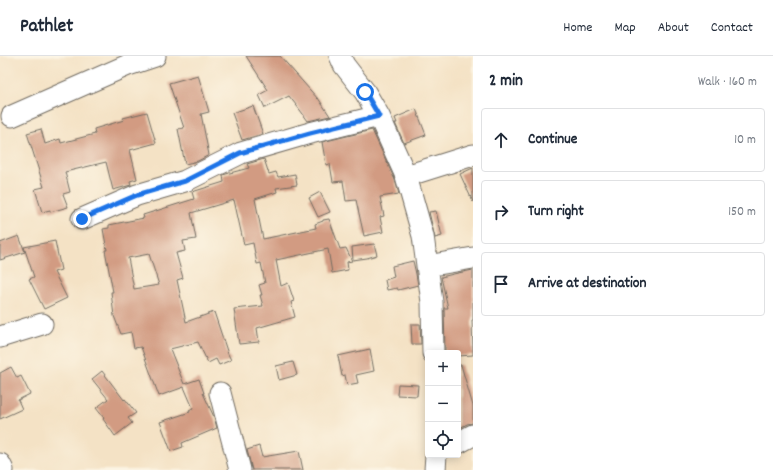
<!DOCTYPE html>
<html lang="en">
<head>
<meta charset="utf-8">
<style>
  :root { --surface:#fff; --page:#f6f6f7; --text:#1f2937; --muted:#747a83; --line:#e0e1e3 }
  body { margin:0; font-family:Dekko,sans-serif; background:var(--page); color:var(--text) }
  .controls { position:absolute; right:12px; bottom:12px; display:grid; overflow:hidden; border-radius:4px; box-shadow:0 2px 10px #0003 }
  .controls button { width:36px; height:36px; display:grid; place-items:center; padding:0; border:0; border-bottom:1px solid var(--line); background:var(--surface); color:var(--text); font:20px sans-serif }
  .stop { position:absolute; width:12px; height:12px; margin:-9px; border:3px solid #1a73e8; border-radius:50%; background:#fff }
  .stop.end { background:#1a73e8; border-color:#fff; box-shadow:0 1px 4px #0008 }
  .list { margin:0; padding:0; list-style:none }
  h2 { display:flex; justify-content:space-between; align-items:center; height:52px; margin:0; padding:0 16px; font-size:17px }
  h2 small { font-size:13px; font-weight:400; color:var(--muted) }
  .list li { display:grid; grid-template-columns:26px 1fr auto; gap:12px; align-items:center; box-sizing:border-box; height:64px; margin:0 8px 8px; padding:0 8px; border:1px solid var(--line); border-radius:4px }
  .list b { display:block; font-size:15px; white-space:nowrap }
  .list em { font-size:13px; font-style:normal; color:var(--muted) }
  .icon { flex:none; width:22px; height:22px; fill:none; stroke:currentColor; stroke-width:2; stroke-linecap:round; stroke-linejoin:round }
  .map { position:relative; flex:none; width:473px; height:414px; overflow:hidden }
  header { display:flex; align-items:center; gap:24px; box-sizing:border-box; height:56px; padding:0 20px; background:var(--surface); border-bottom:1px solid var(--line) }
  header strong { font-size:19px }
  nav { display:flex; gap:22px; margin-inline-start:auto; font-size:14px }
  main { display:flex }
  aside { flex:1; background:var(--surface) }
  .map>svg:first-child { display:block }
  .building { fill:#d29b82; fill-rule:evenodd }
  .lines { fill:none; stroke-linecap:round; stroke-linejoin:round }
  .minor-casing { stroke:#716b61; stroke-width:23 }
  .minor { stroke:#fff; stroke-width:21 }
  .route { stroke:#1a73e8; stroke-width:5 }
</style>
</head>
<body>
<header>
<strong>Pathlet</strong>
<nav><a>Home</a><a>Map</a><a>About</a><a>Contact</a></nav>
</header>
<main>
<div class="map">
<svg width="473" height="414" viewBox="0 0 473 414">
  <rect width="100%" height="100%" fill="#fcf5e5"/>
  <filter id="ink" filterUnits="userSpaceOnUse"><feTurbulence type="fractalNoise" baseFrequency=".025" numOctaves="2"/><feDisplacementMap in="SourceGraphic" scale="8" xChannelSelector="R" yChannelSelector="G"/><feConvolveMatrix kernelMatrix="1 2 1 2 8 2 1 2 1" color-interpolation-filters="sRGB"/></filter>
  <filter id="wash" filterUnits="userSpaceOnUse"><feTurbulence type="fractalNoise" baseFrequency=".012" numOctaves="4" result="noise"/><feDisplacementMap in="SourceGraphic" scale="16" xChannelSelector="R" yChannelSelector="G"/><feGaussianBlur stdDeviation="0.9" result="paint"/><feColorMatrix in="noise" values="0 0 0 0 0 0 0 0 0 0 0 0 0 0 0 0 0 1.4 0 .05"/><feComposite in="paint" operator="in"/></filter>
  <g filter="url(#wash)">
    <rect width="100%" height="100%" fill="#f4e2c5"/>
    <g id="blocks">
      <path class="building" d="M 246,0 L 280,0 L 318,43 L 318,42 L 330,60 L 308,65 L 300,54 L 289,40 L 265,52 L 259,39 L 268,34 Z
        M 198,19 L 209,56 L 201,58 L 209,99 L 198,105 L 185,108 L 178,73 L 184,72 L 169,27 Z
        M 253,50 L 263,78 L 242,84 L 232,57 Z
        M 416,53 L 426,79 L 404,87 L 395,67 L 397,67 L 395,62 Z
        M 147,56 L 156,87 L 130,94 L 137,123 L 130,125 L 131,129 L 113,134 L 106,106 L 65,116 L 70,136 L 63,138 L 68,151 L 50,156 L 50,154 L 42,156 L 35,133 L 44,131 L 27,77 L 41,73 L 45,88 L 60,83 L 61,87 L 95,78 L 94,73 L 124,64 L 123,62 Z
        M 372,74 L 395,124 L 399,138 L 380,141 L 384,160 L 380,161 L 383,176 L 364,180 L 356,144 L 346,145 L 343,125 L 333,126 L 330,108 L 326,109 L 322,86 Z
        M 264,103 L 269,118 L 276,116 L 278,121 L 295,118 L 297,129 L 276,132 L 277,136 L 255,143 L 263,183 L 316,172 L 315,168 L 323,165 L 323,164 L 329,163 L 340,193 L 346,192 L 352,205 L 347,206 L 348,214 L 332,217 L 328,193 L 276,204 L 281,230 L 288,227 L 294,245 L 291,246 L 295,261 L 257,272 L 259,286 L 239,288 L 234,253 L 263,250 L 260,239 L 262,239 L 259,229 L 265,227 L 261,207 L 257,208 L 253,187 L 244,189 L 234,144 L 191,157 L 196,183 L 183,185 L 185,195 L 176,197 L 183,222 L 177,224 L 186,266 L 214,256 L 228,298 L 231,304 L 219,309 L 216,303 L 208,307 L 198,286 L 170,293 L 184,328 L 199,323 L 204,337 L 203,337 L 214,361 L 217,372 L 182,387 L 183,391 L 171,395 L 160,366 L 190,356 L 189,354 L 193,352 L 184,331 L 159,340 L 141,291 L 134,292 L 131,276 L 121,278 L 114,260 L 111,236 L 113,236 L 105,194 L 107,194 L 103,173 L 109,172 L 109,169 L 144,162 L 143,159 L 194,143 L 192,136 L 224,126 L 223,119 L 226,118 L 249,112 L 247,108 ZM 149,198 L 159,229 L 134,233 L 128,202 Z
        M 473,112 L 473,146 L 460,118 Z
        M 320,136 L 330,156 L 318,161 L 309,142 Z
        M 436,155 L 442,180 L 435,182 L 429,156 Z
        M 19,180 L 25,196 L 0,204 L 0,187 Z
        M 55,185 L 61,214 L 54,216 L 67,242 L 44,253 L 29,223 L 34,221 L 24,191 Z
        M 374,188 L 377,199 L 367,202 L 353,204 L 352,191 Z
        M 413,205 L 416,218 L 418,229 L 398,234 L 397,232 L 387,234 L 385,224 L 394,221 L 392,210 Z
        M 473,214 L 473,264 L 472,264 L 473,299 L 458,300 L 458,297 L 445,297 L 444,252 L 448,252 L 441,221 L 458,217 Z
        M 411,268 L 420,268 L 421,288 L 412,288 Z
        M 370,293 L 374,315 L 356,319 L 358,327 L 347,329 L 345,319 L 342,320 L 338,300 Z
        M 293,306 L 297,319 L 279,324 L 276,310 Z
        M 458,309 L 461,309 L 473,350 L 473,367 L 467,368 L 458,373 Z
        M 11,311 L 17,322 L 21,320 L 30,338 L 18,344 L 22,353 L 0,363 L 0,317 Z
        M 102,315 L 124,344 L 125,343 L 136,357 L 128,362 L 132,367 L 115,380 L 103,363 L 104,362 L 96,352 L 108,343 L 92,323 Z
        M 398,328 L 418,329 L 417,340 L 397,339 Z
        M 259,390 L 262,401 L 299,395 L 303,414 L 252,414 L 247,394 Z"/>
    </g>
  </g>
  <g filter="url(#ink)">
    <use href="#blocks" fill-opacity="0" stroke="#716b61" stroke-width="1"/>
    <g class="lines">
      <g class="minor-casing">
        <path id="minor" d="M 340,0 L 344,9 L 365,36 L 379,60 L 406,120 L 423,180 L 432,246 L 433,297
          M 12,60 L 128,9 L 155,0
          M 406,120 L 473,99
          M 82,163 L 137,139 L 185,125 L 241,97 L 310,77 L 379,60
          M 427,210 L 473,202
          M 0,281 L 42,268
          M 220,337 L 240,414
          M 458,387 L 473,379
          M 0,408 L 3,414
          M 435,414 L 436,399"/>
      </g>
      <use href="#minor" class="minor"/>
    </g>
  </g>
  <g class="lines" filter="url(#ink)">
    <path class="route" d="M 82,163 L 137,139 L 185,125 L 240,97 L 310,77 L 379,60 L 365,36"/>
  </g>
</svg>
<div class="controls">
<button>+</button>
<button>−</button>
<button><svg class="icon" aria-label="locate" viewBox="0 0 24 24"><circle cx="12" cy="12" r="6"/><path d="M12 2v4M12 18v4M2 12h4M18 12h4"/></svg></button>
</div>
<div class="stop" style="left:365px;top:36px"></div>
<div class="stop end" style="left:82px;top:163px"></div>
</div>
<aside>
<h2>2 min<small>Walk · 160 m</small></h2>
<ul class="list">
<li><svg class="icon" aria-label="ahead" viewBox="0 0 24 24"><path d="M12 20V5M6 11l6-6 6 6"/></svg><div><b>Continue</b></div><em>10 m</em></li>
<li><svg class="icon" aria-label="right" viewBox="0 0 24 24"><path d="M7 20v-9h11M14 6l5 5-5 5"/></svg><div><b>Turn right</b></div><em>150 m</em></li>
<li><svg class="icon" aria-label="arrive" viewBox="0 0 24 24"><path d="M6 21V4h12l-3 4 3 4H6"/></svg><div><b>Arrive at destination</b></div></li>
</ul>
</aside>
</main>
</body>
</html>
